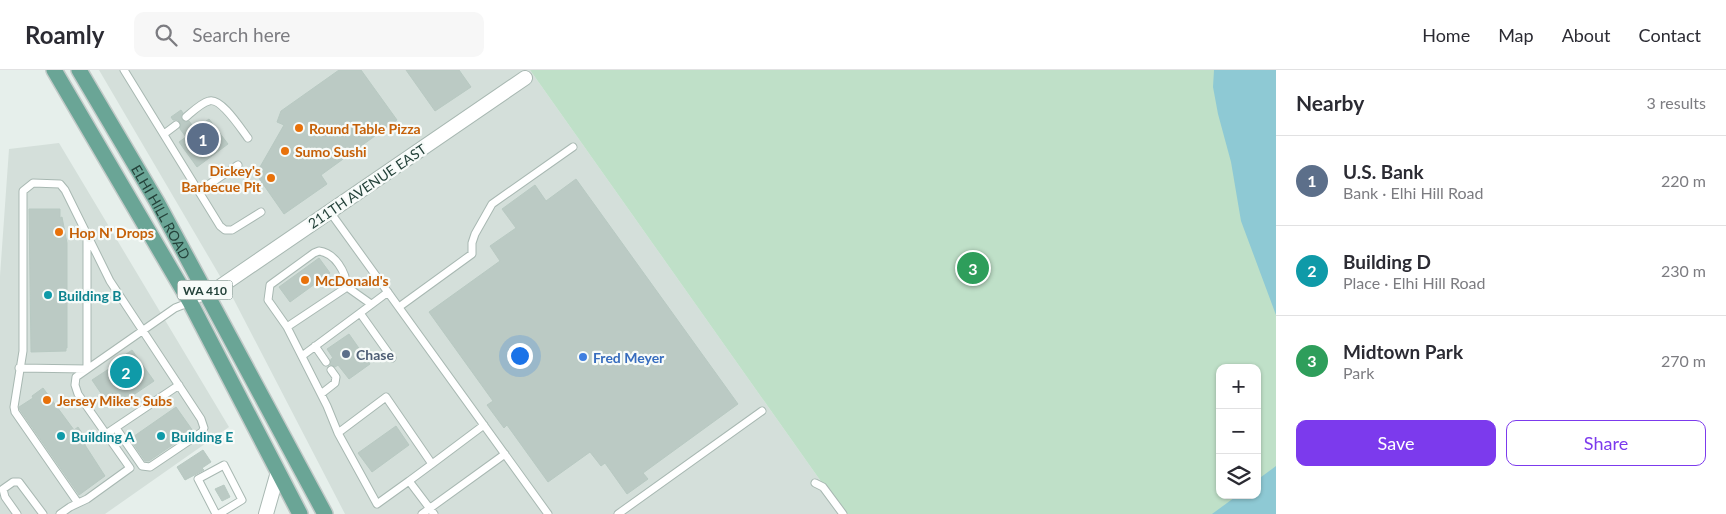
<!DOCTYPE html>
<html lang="en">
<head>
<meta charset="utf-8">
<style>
  :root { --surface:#fff; --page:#f7f7f7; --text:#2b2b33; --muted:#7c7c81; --line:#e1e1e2; --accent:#7c3aed }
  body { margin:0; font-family:Lato,sans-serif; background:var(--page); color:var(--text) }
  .controls { position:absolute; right:15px; bottom:15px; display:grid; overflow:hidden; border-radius:10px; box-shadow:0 1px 4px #0004 }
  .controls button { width:45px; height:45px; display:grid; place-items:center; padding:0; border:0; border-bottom:1px solid var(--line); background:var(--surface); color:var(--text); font:25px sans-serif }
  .you { position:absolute; left:519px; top:285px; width:18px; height:18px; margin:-12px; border:4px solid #fff; border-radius:50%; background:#1a73e8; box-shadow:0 0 0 8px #1a73e833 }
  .badge { display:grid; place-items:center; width:32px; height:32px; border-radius:50%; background:var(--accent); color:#fff; font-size:16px; font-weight:700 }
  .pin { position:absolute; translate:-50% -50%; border:2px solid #fff; box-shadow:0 1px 5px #0006 }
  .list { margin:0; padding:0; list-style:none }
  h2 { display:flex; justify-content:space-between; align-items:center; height:65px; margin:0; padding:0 20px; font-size:21px }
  h2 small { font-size:16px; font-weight:400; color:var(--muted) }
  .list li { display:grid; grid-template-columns:32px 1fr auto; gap:15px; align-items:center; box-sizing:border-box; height:90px; padding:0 20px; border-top:1px solid var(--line) }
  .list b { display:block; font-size:19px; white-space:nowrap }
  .list p { margin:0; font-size:16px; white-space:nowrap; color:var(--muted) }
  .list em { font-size:16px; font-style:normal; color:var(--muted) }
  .actions { display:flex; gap:10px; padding:15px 20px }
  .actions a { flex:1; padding:11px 0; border:1px solid var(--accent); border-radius:10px; text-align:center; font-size:18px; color:var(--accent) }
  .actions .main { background:var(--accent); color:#fff }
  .icon { flex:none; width:28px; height:28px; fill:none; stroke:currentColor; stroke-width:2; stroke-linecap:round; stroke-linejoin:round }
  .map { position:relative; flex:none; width:1276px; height:444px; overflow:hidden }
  header { display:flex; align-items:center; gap:30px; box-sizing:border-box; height:70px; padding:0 25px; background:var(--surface); border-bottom:1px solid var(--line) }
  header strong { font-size:24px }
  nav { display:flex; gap:28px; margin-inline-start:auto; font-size:18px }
  .search { width:350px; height:45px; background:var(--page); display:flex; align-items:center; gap:12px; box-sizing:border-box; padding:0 18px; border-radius:10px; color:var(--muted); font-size:19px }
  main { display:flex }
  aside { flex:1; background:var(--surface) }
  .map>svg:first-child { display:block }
  .built { fill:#d4dfda }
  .green { fill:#bfe0c8; fill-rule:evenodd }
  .water { fill:#8ec9d4 }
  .building { fill:#bbcac4; stroke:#b8c9c2 }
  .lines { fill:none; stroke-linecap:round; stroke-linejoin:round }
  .service-casing { stroke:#a8b8b2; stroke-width:9 }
  .minor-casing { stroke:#a8b8b2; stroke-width:16 }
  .primary-casing { stroke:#c2cac8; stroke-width:18 }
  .service { stroke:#fff; stroke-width:7 }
  .minor { stroke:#fff; stroke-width:14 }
  .primary { stroke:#6aa596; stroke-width:15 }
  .food-dot { fill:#e8710a; stroke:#f7fbf9; stroke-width:2 }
  .culture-dot { fill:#0f9aa8; stroke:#f7fbf9; stroke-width:2 }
  .service-dot { fill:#5c6f8a; stroke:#f7fbf9; stroke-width:2 }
  .shop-dot { fill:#3f7fe0; stroke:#f7fbf9; stroke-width:2 }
  .labels { text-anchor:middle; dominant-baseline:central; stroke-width:4.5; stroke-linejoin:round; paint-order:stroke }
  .shield { fill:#f7fbf9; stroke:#637a73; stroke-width:1 }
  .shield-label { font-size:12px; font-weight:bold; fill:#24423a }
  .food-label { font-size:14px; font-weight:bold; fill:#c56008; stroke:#f7fbf9; text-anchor:start }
  .street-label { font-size:14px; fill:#24423a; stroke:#f7fbf9 }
  .culture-label { font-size:14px; font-weight:bold; fill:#0d838f; stroke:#f7fbf9; text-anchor:start }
  .service-label { font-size:14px; font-weight:bold; fill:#4e5e75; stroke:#f7fbf9; text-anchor:start }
  .shop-label { font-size:14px; font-weight:bold; fill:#366cbe; stroke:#f7fbf9; text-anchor:start }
</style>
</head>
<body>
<header>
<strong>Roamly</strong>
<div class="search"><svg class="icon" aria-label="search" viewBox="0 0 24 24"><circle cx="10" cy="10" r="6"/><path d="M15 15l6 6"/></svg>Search here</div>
<nav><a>Home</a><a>Map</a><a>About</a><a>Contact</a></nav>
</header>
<main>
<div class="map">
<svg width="1276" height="444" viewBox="0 0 1276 444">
  <rect width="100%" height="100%" fill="#e6efeb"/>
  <path class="built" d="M 99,0 L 530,0 L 844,444 L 345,444 L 234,230 Z
    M 59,73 L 229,357 L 105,444 L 0,444 L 0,206 L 9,79 Z"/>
  <path class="green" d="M 530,0 L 1276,0 L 1276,444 L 844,444 ZM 1220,298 L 1257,298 L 1257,425 L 1220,425 Z"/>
  <path class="water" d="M 1214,0 L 1276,0 L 1276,245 L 1241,151 L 1231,92 L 1218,44 L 1213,17 Z
    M 1276,396 L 1276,444 L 1212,444 L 1238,425 L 1257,425 L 1257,410 Z"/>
  <path class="building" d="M 339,0 L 361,0 L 397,50 L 321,105 L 327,114 L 284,144 L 256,104 L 284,55 L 277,52 L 281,41 Z
    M 406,0 L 459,0 L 471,17 L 435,41 Z
    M 181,40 L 183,43 L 181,46 L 182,50 L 185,52 L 189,51 L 195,59 L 209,49 L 228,74 L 197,97 L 179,72 L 186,67 L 180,59 L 180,52 L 178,50 L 173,50 L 171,47 Z
    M 576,109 L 738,334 L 643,403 L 648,409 L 627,424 L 605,393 L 601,396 L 590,382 L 548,412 L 507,355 L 504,358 L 487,335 L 493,331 L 429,242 L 500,191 L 490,176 L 516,158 L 502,139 L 535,115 L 546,131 Z
    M 29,139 L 60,139 L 60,148 L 62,147 L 67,173 L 67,278 L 66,278 L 66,281 L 31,282 Z
    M 319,188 L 330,203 L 290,232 L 279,217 Z
    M 349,264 L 370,294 L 349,309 L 338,295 L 335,297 L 330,295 L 331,289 L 333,288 L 327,279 Z
    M 132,280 L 154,311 L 114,338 L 113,336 L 111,338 L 92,310 L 118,293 L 116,291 Z
    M 43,318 L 74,360 L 78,357 L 88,372 L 85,375 L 105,406 L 79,425 L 20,340 L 19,337 L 33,328 L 32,326 Z
    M 176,337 L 193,361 L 149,391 L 145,391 L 130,369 Z
    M 396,356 L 409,375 L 372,402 L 358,383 Z
    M 203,380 L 211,392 L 202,398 L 204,400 L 185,410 L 177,397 Z
    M 224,415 L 230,427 L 222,431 L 215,419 Z"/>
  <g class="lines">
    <g class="service-casing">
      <path id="service" d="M 124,0 L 220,156 L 225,160 L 232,160 L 261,142
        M 186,47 C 192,42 201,33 209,31 C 221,27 241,59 248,68
        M 164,64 L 176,55
        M 199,121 L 238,95
        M 330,142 L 548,444
        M 388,222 L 360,243 L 392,288
        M 399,237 L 472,184 L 472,173 L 475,164 L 492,134 L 573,77
        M 287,257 L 268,230 L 270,215 L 314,183 L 319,181 C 335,183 346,202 347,217
        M 315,276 L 326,292
        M 302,286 L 360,243
        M 19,298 L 87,299 L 87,169
        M 321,324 L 335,313 L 336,307 L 331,300
        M 338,363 L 327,336 L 287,257 L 347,217 L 371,234
        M 106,364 L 179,315
        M 432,394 L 484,355
        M 409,411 L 377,434 L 338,363 L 386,327 L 432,394 L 409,411 L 434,444
        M 815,413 L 823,417 L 843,444
        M 78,433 L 15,342 L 14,337 L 23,281 L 23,121 L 33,113 L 60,114 L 65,120 L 110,211 L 201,349 L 204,358 L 202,362 L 150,397 L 142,396 L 116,358
        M 17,444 L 5,427 L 3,419 L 13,412 L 19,412 L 43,444
        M 60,444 L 70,437 L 87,429 L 130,398 L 78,324 L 75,315 L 76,307 L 175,238 L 208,225
        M 216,444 L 198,409 L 224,395 L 242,430 L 219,444
        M 422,444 L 505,384
        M 618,444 L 762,341"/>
    </g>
    <g class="minor-casing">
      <path id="minor" d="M 208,225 L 525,8
        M 266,444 L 278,402"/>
    </g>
    <g class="primary-casing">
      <g id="primary">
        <path d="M 54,0 L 190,232 L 300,444"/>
        <path id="s1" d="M 79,0 L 157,132 L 325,444"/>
      </g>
    </g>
    <use href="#service" class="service"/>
    <use href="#minor" class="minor"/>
    <use href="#primary" class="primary"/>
  </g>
  <g class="food-dot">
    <circle cx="299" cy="58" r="5"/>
    <circle cx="285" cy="81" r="5"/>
    <circle cx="271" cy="108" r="5"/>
    <circle cx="59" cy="162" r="5"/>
    <circle cx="305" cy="210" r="5"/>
    <circle cx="47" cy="330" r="5"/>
  </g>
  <g class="culture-dot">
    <circle cx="48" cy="225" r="5"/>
    <circle cx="61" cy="366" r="5"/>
    <circle cx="161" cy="366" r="5"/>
  </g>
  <circle class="service-dot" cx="346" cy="284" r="5"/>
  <circle class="shop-dot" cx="583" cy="287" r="5"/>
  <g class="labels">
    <rect class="shield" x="177.5" y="210.5" width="55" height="19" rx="4"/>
    <g class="shield-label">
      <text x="205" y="220">WA 410</text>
    </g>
    <g class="food-label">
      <text x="309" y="58">Round Table Pizza</text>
      <text x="295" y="81">Sumo Sushi</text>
      <text x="261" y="100" text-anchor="end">Dickey's<tspan x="261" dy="16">Barbecue Pit</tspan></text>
      <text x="69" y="162">Hop N' Drops</text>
      <text x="315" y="210">McDonald's</text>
      <text x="57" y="330">Jersey Mike's Subs</text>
    </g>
    <g class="street-label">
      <text transform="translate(367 116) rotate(-34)">211TH AVENUE EAST</text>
      <text stroke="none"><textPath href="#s1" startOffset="164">ELHI HILL ROAD</textPath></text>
    </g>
    <g class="culture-label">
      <text x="58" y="225">Building B</text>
      <text x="71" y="366">Building A</text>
      <text x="171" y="366">Building E</text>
    </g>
    <g class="service-label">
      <text x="356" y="284">Chase</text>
    </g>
    <g class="shop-label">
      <text x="593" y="287">Fred Meyer</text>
    </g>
  </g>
</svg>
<div class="controls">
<button>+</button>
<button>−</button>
<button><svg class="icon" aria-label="layers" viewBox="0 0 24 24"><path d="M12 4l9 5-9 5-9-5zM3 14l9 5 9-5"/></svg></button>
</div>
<div class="you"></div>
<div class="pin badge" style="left:203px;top:69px;background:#5c6f8a">1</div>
<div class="pin badge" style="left:126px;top:302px;background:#0f9aa8">2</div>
<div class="pin badge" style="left:973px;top:198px;background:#2e9e5b">3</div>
</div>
<aside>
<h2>Nearby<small>3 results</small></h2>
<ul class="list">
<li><span class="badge" style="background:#5c6f8a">1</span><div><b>U.S. Bank</b><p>Bank · Elhi Hill Road</p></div><em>220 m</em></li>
<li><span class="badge" style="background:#0f9aa8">2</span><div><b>Building D</b><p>Place · Elhi Hill Road</p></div><em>230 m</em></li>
<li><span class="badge" style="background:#2e9e5b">3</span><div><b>Midtown Park</b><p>Park</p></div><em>270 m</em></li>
</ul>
<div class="actions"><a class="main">Save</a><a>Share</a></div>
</aside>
</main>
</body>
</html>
